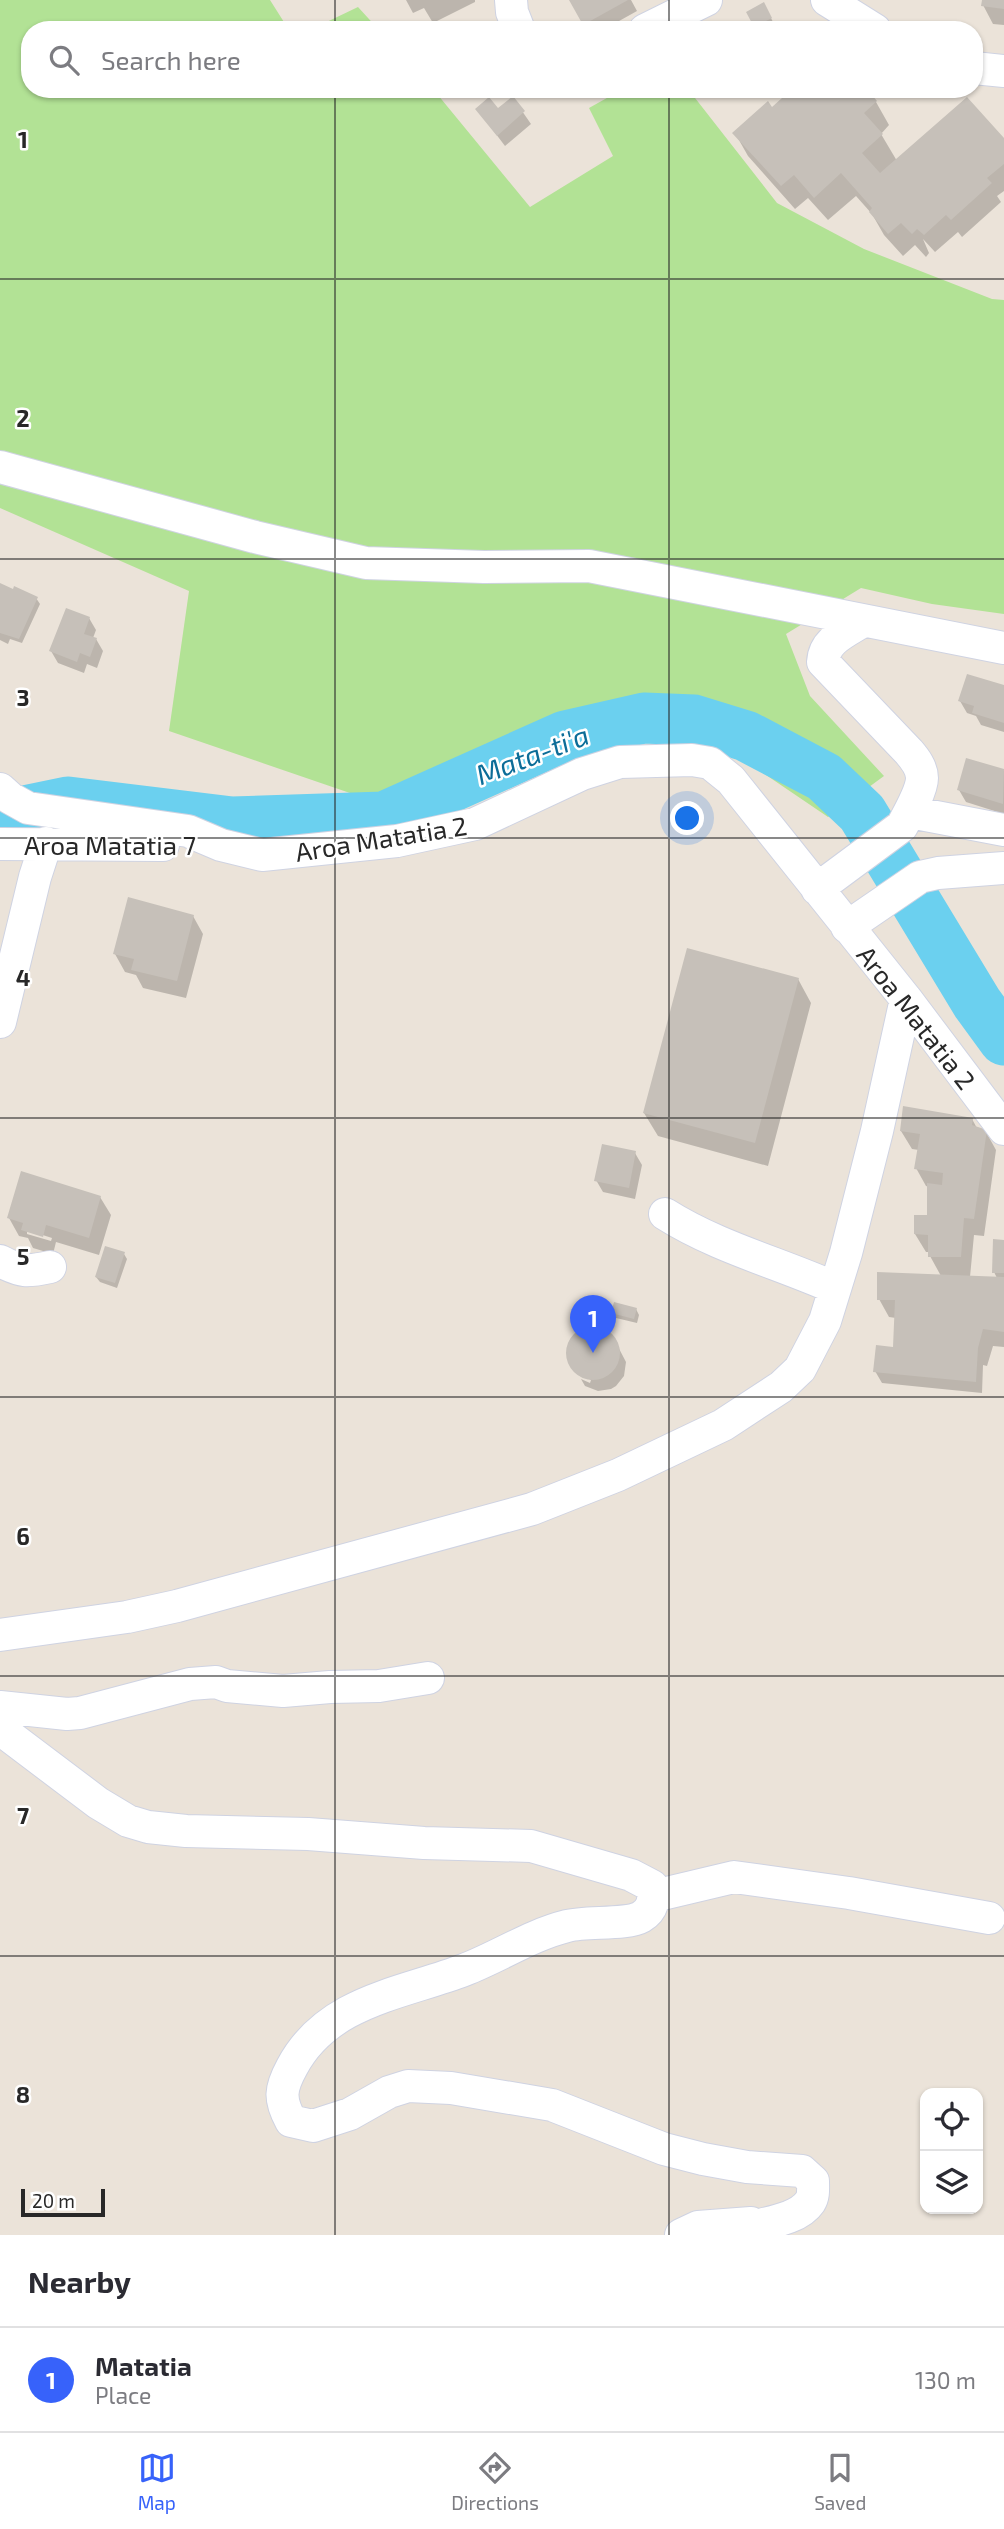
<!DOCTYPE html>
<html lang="en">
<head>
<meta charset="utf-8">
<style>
  :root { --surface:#fff; --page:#f2f2f3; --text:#2b2b33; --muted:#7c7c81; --line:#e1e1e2; --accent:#3762fa }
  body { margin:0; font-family:"Exo 2",sans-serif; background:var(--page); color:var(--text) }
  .controls { position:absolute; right:21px; bottom:21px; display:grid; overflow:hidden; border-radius:14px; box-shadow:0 2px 5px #0004 }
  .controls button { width:63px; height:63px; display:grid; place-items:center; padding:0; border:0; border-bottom:2px solid var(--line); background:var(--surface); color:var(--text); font:35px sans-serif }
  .scale { position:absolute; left:21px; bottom:18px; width:84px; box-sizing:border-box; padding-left:7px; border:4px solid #282828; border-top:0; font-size:19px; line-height:24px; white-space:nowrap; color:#282828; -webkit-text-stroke:5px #fff; paint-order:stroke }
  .you { position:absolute; left:688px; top:819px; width:24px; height:24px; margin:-18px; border:5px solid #fff; border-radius:50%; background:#1a73e8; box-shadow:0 0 0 10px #1a73e833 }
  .badge { display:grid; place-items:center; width:46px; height:46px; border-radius:50%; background:var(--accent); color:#fff; font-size:23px; font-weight:700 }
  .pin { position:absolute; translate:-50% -58px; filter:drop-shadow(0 2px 4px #0008) }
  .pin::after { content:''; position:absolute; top:37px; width:24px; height:21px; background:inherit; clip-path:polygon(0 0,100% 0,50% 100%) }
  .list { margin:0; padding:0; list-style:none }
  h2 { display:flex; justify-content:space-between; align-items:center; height:91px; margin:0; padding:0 28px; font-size:30px }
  h2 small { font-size:23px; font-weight:400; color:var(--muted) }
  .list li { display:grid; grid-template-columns:46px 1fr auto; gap:21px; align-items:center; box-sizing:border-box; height:105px; padding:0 28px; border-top:2px solid var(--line) }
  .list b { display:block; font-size:26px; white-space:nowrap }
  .list p { margin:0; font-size:23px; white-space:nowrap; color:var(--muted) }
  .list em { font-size:23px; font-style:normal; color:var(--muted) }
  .icon { flex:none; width:38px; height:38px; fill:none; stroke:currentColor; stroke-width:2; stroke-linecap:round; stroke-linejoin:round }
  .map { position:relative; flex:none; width:1004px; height:2235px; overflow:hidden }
  .search { position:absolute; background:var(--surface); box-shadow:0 2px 5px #0004; left:21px; right:21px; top:21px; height:77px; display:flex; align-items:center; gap:18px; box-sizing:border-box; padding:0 24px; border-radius:28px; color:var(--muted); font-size:26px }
  .sheet { height:196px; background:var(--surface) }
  nav { display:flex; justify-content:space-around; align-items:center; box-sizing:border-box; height:98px; border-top:2px solid var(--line); background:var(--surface); font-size:19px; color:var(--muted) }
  nav a { display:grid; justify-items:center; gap:4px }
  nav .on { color:var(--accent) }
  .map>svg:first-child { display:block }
  .green { fill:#b2e295 }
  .shadow { fill:#0003; fill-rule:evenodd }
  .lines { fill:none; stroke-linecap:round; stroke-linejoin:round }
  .river { stroke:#6bd0ef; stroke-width:51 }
  .building { fill:#c6c0b9 }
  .minor-casing { stroke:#cfd3e2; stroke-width:34 }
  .minor { stroke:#fff; stroke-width:32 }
  .grid { fill:none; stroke:#282828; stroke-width:2; stroke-opacity:0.55 }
  .labels { text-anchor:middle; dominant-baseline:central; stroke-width:5; stroke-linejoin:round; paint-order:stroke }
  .street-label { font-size:26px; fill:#282828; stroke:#fff }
  .water-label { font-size:28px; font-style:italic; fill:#0c6d98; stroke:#fff }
  .grid-label { font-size:23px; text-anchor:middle; font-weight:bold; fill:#282828; stroke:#fff; stroke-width:5; stroke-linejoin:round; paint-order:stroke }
</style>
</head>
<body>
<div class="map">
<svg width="1004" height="2235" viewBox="0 0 1004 2235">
  <rect width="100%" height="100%" fill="#ebe3d9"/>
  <path class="green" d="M 0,0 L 270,0 L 289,30 L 30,30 L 30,89 L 433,89 L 530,207 L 613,156 L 589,108 L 623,89 L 688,89 L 777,203 L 864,249 L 992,299 L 1004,300 L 1004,614 L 932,604 L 861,588 L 786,634 L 810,696 L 884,776 L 828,817 L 716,741 L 681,737 L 595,746 L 520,783 L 420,817 L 169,731 L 189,591 L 0,508 Z
    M 358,7 L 379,30 L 310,30 Z"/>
  <path class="shadow" d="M 406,0 L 475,0 L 475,2 L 433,23 L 424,8 L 413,13 Z
    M 571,0 L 631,0 L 637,11 L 603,30 L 588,30 Z
    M 984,0 L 1004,0 L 1004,25 L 993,24 L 983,5 Z
    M 764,4 L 774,24 L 757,30 L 748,12 Z
    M 513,98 L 531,124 L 505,146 L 477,109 L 498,110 Z
    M 876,102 L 889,125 L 881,134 L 897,161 L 1004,140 L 1004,191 L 997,196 L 1001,202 L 962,237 L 958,232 L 935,252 L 923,239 L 929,253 L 926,257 L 915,245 L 903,256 L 884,235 L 872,214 L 856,196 L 828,220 L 808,198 L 795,209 L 748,156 L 735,133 L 772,109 Z
    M 0,585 L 36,598 L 40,604 L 22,643 L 10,639 L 8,644 L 0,640 Z
    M 89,618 L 96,630 L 93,638 L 96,639 L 103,651 L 97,668 L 87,664 L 84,673 L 58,663 L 51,651 Z
    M 1004,687 L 1004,732 L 981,725 L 976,716 L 967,713 L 960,701 Z
    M 967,760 L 1004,771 L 1004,814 L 966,802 L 959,790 Z
    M 193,916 L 203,934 L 186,998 L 143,988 L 136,975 L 125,972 L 115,954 Z
    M 798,979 L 811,1003 L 768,1166 L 658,1136 L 644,1113 Z
    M 972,1119 L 978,1130 L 986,1132 L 996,1150 L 984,1236 L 974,1235 L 970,1277 L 997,1278 L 994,1272 L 1004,1241 L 1004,1347 L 993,1346 L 987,1366 L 983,1365 L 982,1393 L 882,1383 L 875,1371 L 895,1349 L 896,1318 L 889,1317 L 879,1299 L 941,1276 L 930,1256 L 930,1252 L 926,1252 L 915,1234 L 929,1217 L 929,1187 L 926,1186 L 916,1168 L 919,1150 L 912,1149 L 901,1131 Z
    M 635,1153 L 642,1165 L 635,1199 L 603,1192 L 596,1180 Z
    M 100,1197 L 111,1215 L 99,1255 L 56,1242 L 53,1254 L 33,1248 L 28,1238 L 19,1236 L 9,1218 ZM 27,1230 L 52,1238 L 51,1241 L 27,1234 Z
    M 124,1254 L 127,1259 L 117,1288 L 100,1282 L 96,1277 Z
    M 636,1309 L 639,1315 L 637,1323 L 616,1318 L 613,1313 Z
    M 596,1328 L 613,1337 L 626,1362 L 624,1376 L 616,1386 L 611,1389 L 598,1391 L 585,1386 L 581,1379 L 590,1383 L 591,1380 L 578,1373 L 568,1356 L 569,1343 L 577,1333 L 583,1329 Z"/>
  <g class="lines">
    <path class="river" d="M 0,816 L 68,802 L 232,822 L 384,817 L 565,736 L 644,718 L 694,720 L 746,736 L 824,777 L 862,813 L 977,1003 L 1004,1040"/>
  </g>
  <path class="building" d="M 569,0 L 628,0 L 583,25 Z
    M 982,0 L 1004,0 L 1004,9 L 981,6 Z
    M 764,2 L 772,18 L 754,27 L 746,12 Z
    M 792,89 L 867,89 L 877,101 L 864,113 L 883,134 L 862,153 L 880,173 L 967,97 L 1004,138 L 1004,164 L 987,178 L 992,183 L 951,220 L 946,215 L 924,235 L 917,229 L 912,234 L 901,223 L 888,234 L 869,212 L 872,208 L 841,173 L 814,198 L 794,175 L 781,186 L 732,133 L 768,101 L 772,107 Z
    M 513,96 L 525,111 L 497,136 L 475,109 L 489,97 L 498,108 Z
    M 0,583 L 13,589 L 14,586 L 38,597 L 19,639 L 0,633 Z
    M 66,608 L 90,617 L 84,634 L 97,638 L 90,657 L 80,653 L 77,662 L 49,651 Z
    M 967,674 L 1004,685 L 1004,723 L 972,713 L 974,706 L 958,701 Z
    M 966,758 L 1004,769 L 1003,804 L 957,790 Z
    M 128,897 L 194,915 L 177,981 L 131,970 L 134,959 L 113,954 Z
    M 687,948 L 799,978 L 755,1143 L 643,1113 Z
    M 903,1106 L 973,1118 L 972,1125 L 987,1130 L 974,1219 L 964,1218 L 961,1257 L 928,1257 L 928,1235 L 914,1234 L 914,1215 L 927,1215 L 927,1183 L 942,1185 L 943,1173 L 914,1169 L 920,1134 L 900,1131 Z
    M 602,1144 L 636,1151 L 629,1188 L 594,1181 Z
    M 21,1171 L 101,1196 L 89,1238 L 46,1225 L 43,1237 L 21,1230 L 23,1223 L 7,1218 Z
    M 993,1239 L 1004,1240 L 1004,1273 L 992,1273 Z
    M 105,1246 L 125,1252 L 115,1283 L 95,1277 Z
    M 877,1272 L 1004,1277 L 1004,1332 L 983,1329 L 978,1348 L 976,1382 L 873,1372 L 876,1345 L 893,1347 L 895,1300 L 877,1300 Z
    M 614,1302 L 637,1308 L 634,1319 L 611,1313 Z
    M566 1353a27 27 0 1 1 54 0a27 27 0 1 1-54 0Z"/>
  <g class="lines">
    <g class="minor-casing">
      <path id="minor" d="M 511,0 L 512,12 L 519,30
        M 827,0 L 875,30
        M 645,30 L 706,0
        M 974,68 L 1004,71
        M 0,467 L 255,537 L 366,563 L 484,567 L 589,566 L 1004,648
        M 0,789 L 10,798 L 28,808 L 188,831 L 221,845 L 262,855 L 397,841 L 475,824 L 582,774 L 620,762 L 692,760 L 710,763 L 731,780 L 906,999 L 1004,1129
        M 910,812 L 1004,830
        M 0,844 L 163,845
        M 817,889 L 902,826 C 908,815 922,790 922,778 C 922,768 915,759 909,752 L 823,662 C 824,640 846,632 863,621
        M 847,927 L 920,877 L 938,873 L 1004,868
        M 0,1022 L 35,877 L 46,843
        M 665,1214 C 717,1247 779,1263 835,1288
        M 0,1261 C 21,1272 27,1272 50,1267
        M 0,1635 L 127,1617 L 177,1606 L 532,1509 L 618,1475 L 723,1425 L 781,1387 L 800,1369 L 825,1321 L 846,1253 L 877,1131 L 906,999
        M 0,1707 L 67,1714 L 80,1713 L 190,1684 L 216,1682 L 227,1686 L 283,1691 L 330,1687 L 379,1686 L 428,1678
        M 0,1729 L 98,1803 L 128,1821 L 148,1827 L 186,1831 L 308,1834 L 424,1843 L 531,1846 L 631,1875 L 652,1886 C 655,1899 653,1910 641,1917 C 627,1925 586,1921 567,1926 C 531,1935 498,1957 464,1970 C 401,1994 327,2001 292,2067 C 280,2089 279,2099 291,2121 L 313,2126 L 350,2114 L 389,2092 L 408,2086 L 451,2088 L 552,2105 L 664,2149 L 703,2159 L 747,2167 L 802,2171 L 813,2181 C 813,2188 814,2196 810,2202 C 795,2224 750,2223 728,2235
        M 654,1896 L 734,1877 L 849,1893 L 989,1918
        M 681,2235 L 698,2227 L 751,2223"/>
    </g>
    <use href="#minor" class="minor"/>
  </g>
  <path class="grid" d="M 335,0 L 335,30M 669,0 L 669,30M 335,89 L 335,2235M 669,89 L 669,2235M 0,279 L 1004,279M 0,559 L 1004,559M 0,838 L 1004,838M 0,1118 L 1004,1118M 0,1397 L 1004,1397M 0,1676 L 1004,1676M 0,1956 L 1004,1956"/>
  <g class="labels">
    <g class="street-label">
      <text transform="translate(381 838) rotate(-9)">Aroa Matatia 2</text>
      <text x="110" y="844">Aroa Matatia 7</text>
      <text transform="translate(917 1017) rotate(52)">Aroa Matatia 2</text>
    </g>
    <g class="water-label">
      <text transform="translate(532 754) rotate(-21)">Mata-ti'a</text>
    </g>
  </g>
  <g class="grid-label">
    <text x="23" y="148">1</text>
    <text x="23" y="427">2</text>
    <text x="23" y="706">3</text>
    <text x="23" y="986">4</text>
    <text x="23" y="1265">5</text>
    <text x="23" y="1545">6</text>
    <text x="23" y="1824">7</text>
    <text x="23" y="2103">8</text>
  </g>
</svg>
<div class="controls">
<button><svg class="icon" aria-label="locate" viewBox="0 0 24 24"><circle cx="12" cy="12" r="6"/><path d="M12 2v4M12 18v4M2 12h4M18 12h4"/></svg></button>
<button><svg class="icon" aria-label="layers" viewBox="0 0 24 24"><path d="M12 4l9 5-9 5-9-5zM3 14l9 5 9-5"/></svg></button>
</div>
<div class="scale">20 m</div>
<div class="you"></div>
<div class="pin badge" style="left:593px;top:1353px">1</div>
<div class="search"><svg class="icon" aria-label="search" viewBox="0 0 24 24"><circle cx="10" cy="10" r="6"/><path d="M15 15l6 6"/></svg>Search here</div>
</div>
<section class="sheet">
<h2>Nearby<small></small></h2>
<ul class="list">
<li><span class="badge">1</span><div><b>Matatia</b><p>Place</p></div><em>130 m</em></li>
</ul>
</section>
<nav>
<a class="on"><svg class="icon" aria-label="map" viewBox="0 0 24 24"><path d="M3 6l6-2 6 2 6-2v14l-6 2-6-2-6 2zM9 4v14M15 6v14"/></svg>Map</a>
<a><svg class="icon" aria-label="directions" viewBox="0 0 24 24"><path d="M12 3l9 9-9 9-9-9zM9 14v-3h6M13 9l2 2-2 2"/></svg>Directions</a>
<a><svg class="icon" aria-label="saved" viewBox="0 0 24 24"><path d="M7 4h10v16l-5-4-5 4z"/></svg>Saved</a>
</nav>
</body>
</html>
